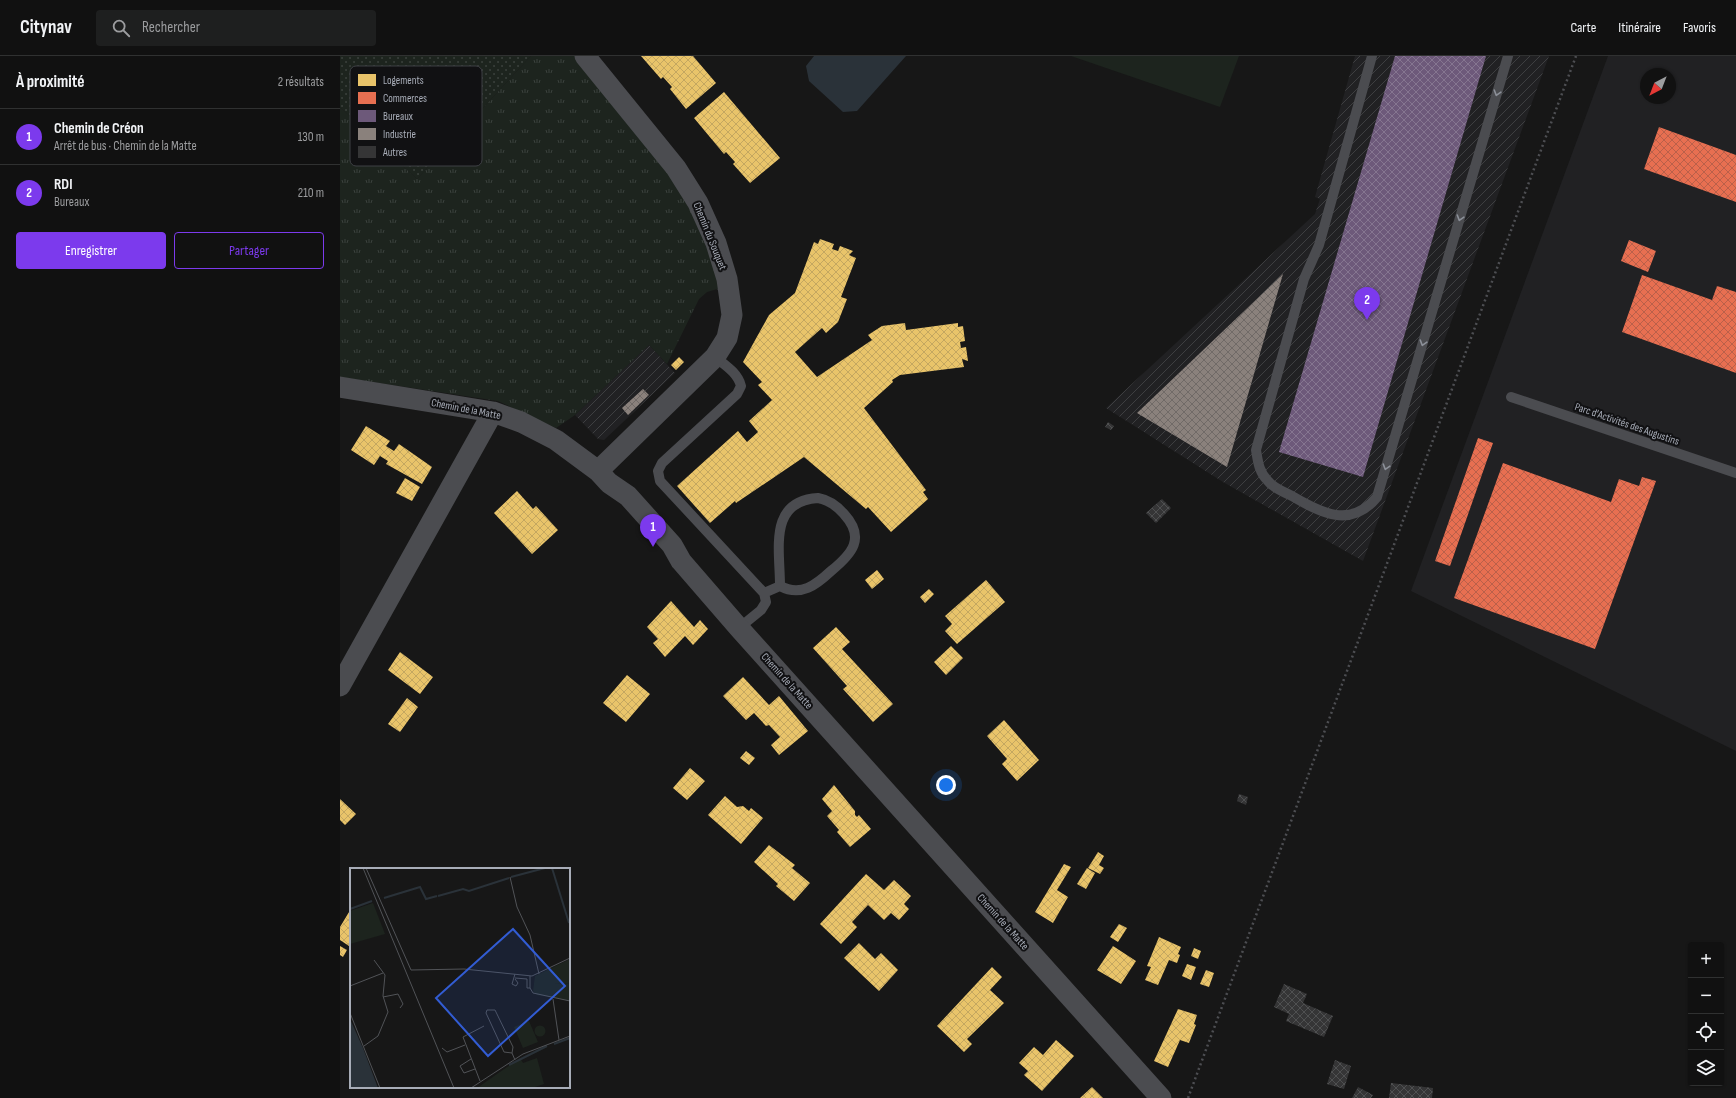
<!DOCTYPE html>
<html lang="fr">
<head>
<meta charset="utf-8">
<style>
  :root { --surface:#111; --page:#1e1f1f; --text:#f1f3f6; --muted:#9c9d9f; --line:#303131; --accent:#7c3aed }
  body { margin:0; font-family:"Sofia Sans Condensed",sans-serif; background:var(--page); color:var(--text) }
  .controls { position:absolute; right:12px; bottom:12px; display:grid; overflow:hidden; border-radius:4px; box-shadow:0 1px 3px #0004 }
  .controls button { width:36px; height:36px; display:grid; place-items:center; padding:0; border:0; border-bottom:1px solid var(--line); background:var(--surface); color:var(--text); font:20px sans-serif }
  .compass { position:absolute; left:1300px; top:12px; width:36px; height:36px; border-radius:50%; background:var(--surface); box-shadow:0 1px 3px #0004; rotate:222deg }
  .you { position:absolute; left:606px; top:729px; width:14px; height:14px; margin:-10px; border:3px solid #fff; border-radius:50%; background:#1a73e8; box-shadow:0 0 0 6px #1a73e833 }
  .badge { display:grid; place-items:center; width:26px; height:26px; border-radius:50%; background:var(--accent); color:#fff; font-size:13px; font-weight:700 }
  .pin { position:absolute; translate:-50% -33px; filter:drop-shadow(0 1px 2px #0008) }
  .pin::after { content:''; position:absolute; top:21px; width:14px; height:12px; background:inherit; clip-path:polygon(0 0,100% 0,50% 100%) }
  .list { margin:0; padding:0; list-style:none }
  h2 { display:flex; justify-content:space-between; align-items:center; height:52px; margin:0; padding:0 16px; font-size:17px }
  h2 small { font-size:13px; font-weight:400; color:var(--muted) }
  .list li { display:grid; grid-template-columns:26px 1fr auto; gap:12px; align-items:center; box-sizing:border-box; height:56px; padding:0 16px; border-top:1px solid var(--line) }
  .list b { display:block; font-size:15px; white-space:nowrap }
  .list p { margin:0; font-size:13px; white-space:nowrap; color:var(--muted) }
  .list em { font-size:13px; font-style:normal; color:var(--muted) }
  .actions { display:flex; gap:8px; padding:12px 16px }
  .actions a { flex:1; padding:9px 0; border:1px solid var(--accent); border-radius:4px; text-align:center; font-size:14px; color:var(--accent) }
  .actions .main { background:var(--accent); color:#fff }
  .icon { flex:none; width:22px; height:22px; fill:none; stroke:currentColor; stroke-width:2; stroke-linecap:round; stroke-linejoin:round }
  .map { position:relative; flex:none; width:1396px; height:1042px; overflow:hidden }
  header { display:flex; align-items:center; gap:24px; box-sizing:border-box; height:56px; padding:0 20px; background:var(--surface); border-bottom:1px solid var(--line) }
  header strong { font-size:19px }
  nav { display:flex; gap:22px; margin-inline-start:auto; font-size:14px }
  .search { width:280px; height:36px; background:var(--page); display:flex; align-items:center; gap:10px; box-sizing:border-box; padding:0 14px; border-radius:4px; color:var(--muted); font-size:15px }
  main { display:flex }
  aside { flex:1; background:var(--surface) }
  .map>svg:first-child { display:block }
  .built { fill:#212123; fill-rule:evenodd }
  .industrial { fill:url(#industrial-furrows) }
  .grass { fill:url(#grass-tufts) }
  .park { fill:#1d241e }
  .garden { fill:url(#garden-dots) }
  .water { fill:#2a3239 }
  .homes { fill:url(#homes-cross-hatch) }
  .shops { fill:url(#shops-cross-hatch) }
  .offices { fill:url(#offices-cross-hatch) }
  .industry { fill:url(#industry-cross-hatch) }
  .building { fill:url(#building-cross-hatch) }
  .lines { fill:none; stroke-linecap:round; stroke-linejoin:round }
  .path { stroke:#4d4e52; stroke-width:2.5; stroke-dasharray:2 3; stroke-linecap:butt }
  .service { stroke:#4b4c50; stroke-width:10 }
  .minor { stroke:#4b4c50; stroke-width:21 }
  .oneway { stroke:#8c9099 }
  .labels { text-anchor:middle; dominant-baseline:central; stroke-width:4; stroke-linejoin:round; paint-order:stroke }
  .street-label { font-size:11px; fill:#a8adb8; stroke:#111113 }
  .inset-river { fill:none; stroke:#2a3239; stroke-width:2 }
  .inset-road { fill:none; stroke:#515357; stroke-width:1 }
  .view { fill:#325cd3; fill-opacity:0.15; stroke:#325cd3; stroke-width:2 }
  .inset-edge { fill:none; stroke:#a8adb8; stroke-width:2 }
  .key { fill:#111113; stroke:#3e4045; stroke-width:1 }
  .key-label { font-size:11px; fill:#a8adb8 }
</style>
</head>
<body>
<header>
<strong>Citynav</strong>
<div class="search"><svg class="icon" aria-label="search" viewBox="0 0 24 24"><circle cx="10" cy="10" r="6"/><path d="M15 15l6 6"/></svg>Rechercher</div>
<nav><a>Carte</a><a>Itinéraire</a><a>Favoris</a></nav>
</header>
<main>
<aside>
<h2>À proximité<small>2 résultats</small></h2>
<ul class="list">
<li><span class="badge">1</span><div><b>Chemin de Créon</b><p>Arrêt de bus · Chemin de la Matte</p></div><em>130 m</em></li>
<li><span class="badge">2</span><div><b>RDI</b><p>Bureaux</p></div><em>210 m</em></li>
</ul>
<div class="actions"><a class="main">Enregistrer</a><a>Partager</a></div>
</aside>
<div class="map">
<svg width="1396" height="1042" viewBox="0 0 1396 1042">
  <defs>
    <pattern id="industrial-furrows" width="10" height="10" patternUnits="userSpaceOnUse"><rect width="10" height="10" fill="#212123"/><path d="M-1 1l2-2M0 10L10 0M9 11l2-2" fill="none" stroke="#3e3f41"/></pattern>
    <pattern id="grass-tufts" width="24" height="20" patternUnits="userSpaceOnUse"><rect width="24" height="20" fill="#1d241e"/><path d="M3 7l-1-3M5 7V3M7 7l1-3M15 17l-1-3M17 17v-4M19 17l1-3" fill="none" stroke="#3b413d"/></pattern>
    <pattern id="garden-dots" width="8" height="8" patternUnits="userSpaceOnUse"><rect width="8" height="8" fill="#1d241e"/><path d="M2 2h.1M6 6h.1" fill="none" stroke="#3b413d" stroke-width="1.8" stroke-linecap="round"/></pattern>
    <pattern id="homes-cross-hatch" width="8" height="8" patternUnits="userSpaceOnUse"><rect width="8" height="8" fill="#e9c46a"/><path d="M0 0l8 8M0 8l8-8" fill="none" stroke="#c4a760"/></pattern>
    <pattern id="shops-cross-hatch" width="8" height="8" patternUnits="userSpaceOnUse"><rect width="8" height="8" fill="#e76f51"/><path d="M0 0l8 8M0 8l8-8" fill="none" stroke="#ba604a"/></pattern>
    <pattern id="offices-cross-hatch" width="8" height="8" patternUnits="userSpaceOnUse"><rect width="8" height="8" fill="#6d597a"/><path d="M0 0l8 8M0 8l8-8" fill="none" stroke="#857590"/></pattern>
    <pattern id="industry-cross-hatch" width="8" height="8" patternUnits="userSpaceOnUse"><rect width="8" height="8" fill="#8a817c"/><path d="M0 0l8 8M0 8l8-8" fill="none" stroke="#706a67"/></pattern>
    <pattern id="building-cross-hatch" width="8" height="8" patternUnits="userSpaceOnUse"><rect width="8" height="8" fill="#353536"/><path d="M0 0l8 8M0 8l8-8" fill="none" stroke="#4f5051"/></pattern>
  </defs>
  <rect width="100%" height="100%" fill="#171717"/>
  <path class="built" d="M 1268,0 L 1396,0 L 1396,695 L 1071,535 ZM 1306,18 L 1330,18 L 1330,42 L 1306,42 Z"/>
  <path class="industrial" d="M 1015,0 L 1209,0 L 1023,505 L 883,426 L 766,352 L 975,158 L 980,143 L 975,141 Z
    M 309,289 L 335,317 L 264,384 L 258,383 L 235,359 Z"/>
  <path class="grass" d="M 191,0 L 235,0 L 355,150 L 388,249 L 377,233 L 367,236 L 359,243 L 327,308 L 309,289 L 235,359 L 216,372 L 158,345 L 0,321 L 0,51 L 77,123 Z"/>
  <path class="park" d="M 731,0 L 899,0 L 880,51 Z"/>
  <path class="garden" d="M 0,0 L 191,0 L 77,123 L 0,51 Z"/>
  <path class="water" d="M 474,0 L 566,0 L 517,55 L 503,56 L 469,25 L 466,10 Z"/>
  <path class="homes" d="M 301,0 L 353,0 L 376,27 L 346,53 L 330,33 L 332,31 L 323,21 L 321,23 Z
    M 384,36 L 440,102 L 410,127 L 393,108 L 395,106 L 386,96 L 384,98 L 354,62 Z
    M 480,183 L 494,188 L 492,193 L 498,195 L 500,190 L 513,195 L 509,199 L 516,202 L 501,241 L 507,243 L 498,266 L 486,277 L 482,272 L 455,296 L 477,321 L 532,284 L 528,279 L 542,270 L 565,267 L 566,274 L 618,267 L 618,271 L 623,270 L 625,285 L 620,286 L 621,292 L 626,291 L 628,305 L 622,303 L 624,311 L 560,319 L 552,324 L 553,326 L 524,352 L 586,434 L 583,436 L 588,443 L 551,476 L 528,451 L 526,453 L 464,401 L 396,447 L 395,445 L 370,467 L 337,430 L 398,375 L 407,386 L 418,376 L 409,365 L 432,344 L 418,329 L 422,326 L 403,306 L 429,259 L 455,237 L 474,186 L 478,188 Z
    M 339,301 L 344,306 L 336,314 L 331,309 Z
    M 26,370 L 50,385 L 46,390 L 54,395 L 59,388 L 92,411 L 82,428 L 46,408 L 48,405 L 40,400 L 34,409 L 11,394 Z
    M 65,422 L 80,431 L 72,445 L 56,437 Z
    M 177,435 L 193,453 L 196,450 L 218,474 L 192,498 L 154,457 Z
    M 537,514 L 544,523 L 532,533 L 525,524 Z
    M 646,524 L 665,546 L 617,588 L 605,575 L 612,568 L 605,560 Z
    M 589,533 L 594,538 L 585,547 L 580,541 Z
    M 331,545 L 354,571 L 360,564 L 368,573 L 353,589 L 345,580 L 325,601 L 313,587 L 318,583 L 307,571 Z
    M 496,571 L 510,586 L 502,593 L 553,648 L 533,666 L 503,633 L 507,630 L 473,592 Z
    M 611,590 L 623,602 L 606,619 L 594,606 Z
    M 60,596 L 93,621 L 80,638 L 48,614 Z
    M 287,619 L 310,638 L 286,666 L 263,647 Z
    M 403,621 L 429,649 L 439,640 L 468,675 L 439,699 L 431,689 L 440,681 L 429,669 L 426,670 L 414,657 L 406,664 L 383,640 Z
    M 67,642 L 78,651 L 60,676 L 48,668 Z
    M 664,664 L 699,704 L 677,725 L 662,708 L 667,703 L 647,680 Z
    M 406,695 L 415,702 L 409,709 L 400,702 Z
    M 350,712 L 365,725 L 347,744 L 333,732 Z
    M 494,729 L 515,755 L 515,759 L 517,761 L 519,759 L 531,773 L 510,791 L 497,776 L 499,774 L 487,760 L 492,755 L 482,743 Z
    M 385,740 L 397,751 L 403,750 L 409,755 L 411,752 L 423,762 L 401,788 L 368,759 Z
    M 0,743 L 16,758 L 5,769 L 0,764 Z
    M 429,789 L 455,809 L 452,812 L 470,827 L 454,845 L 436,830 L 438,828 L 414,806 Z
    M 758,796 L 764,800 L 759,809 L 764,812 L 760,818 L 748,812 Z
    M 724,808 L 731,811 L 717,834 L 728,841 L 713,867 L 695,856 Z
    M 747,812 L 755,817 L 746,833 L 737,828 Z
    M 526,818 L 544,834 L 554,824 L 571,840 L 564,848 L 569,853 L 559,864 L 551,857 L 544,864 L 528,849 L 512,866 L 517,871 L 501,888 L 480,868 Z
    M 9,856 L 11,857 L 11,887 L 9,890 L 0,884 L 0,871 Z
    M 779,868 L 787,872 L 778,886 L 770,881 Z
    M 819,881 L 841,891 L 838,898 L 840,899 L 837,907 L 829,904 L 818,929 L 805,924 L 811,911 L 807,910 Z
    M 519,887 L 535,903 L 541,897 L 558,914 L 539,935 L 504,902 Z
    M 0,890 L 7,894 L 3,901 L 0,899 Z
    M 773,890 L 796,905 L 781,928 L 757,914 Z
    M 854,892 L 861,895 L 858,903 L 851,900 Z
    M 847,908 L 856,911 L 851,924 L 842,920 Z
    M 652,911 L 662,921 L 650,934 L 664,947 L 627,983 L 632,988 L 624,996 L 597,970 Z
    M 866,914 L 874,917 L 869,931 L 860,928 Z
    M 838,953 L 857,959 L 854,968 L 856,969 L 849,987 L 840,984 L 828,1011 L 814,1005 Z
    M 716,984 L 734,1000 L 702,1035 L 684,1019 L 688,1015 L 679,1007 L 694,991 L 703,999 Z
    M 752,1031 L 763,1042 L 740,1042 Z"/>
  <path class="shops" d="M 1319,71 L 1396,99 L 1396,146 L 1304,113 Z
    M 1289,184 L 1316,195 L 1308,216 L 1281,205 Z
    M 1302,219 L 1372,244 L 1377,230 L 1396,236 L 1396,317 L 1282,276 Z
    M 1138,382 L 1153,387 L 1110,510 L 1095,505 Z
    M 1163,407 L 1271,446 L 1279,423 L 1299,430 L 1302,421 L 1316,425 L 1255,593 L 1114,542 Z"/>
  <path class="offices" d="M 1055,0 L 1146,0 L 1023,421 L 939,396 Z"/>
  <path class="industry" d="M 943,218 L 887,411 L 797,357 Z
    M 303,333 L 309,339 L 288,359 L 282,352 Z"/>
  <path class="building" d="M 768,366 L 774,370 L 771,374 L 765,371 Z
    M 822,443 L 831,452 L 816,467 L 806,457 Z
    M 899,738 L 908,741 L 906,749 L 897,745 Z
    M 944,928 L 967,938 L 963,947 L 993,960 L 984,981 L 946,965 L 949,958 L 934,951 Z
    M 995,1004 L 1011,1010 L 1004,1033 L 987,1028 Z
    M 1051,1027 L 1093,1032 L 1092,1042 L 1049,1042 Z
    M 1018,1031 L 1033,1039 L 1031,1042 L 1012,1042 Z"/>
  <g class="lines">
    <path class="path" d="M 848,1042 L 1236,0"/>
    <path class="service" d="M 1032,0 L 979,189 L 964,223 L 916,394 C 918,406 919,416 928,425 C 933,432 944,436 952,440 C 981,457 1011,473 1037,441 L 1168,0
      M 375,301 C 385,309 398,317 401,330 L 397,338 L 322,407 L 318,415 L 320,425 L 424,537
      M 1171,341 L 1396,417
      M 478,442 C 489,444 497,450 504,458 C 526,482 512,498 491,515 C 476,529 461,541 440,530 C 440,493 428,445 478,442 Z
      M 399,572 L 421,554 L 426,546 L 424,537 L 440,530"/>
    <path class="minor" d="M 245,0 L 336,112 L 358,147 L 376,187 L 387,223 L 392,259 L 387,282 L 375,301 L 258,415
      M 0,331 L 153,356 L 181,366 L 216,384 L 258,415 L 269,427 L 288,440 L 332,489 L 341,505 L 399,572 L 821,1042
      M 0,630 L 153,356"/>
  </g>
  <defs><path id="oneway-chevron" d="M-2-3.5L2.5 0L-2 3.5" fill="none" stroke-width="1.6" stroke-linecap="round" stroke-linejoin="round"/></defs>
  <g class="oneway">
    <use href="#oneway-chevron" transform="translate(1157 37) rotate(107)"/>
    <use href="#oneway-chevron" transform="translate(1120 162) rotate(107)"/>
    <use href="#oneway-chevron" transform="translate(1083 287) rotate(107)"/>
    <use href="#oneway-chevron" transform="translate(1046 411) rotate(107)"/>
  </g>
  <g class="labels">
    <g class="street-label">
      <text transform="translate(370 180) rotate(68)">Chemin du Souquet</text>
      <text transform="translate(126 353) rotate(11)">Chemin de la Matte</text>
      <text transform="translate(1287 368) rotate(19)">Parc d'Activités des Augustins</text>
      <text transform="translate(447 625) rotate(48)">Chemin de la Matte</text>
      <text transform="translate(663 866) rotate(48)">Chemin de la Matte</text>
    </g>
  </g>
  <g transform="translate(10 812)">
    <rect width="220" height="220" fill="#171717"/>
    <path d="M 220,91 L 220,116 L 205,115 L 205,130 L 187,127 L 183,123 L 185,108 ZM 170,190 L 173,195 L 187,190 L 194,216 L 182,220 L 127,220 Z" fill="#1d241e"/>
    <path d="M 23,35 L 35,66 L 0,76 L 0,43 Z" fill="#1d241e"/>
    <path d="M 179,153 L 188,174 L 173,180 L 164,159 ZM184.5 163a5.5 5.5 0 1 1 11 0a5.5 5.5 0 1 1-11 0Z" fill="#1d241e"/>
    <path d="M 205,115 L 220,116 L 220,133 L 205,130 Z" fill="#1d241e"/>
    <path d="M 0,151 L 13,180 L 28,220 L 0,220 Z" fill="#2a3239"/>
    <path class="inset-river" d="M 202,0 L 219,55M 161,9 L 195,0M 88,28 L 113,21 L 119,23 L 159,10M 34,30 L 70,19 L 76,31 L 87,28M 0,41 L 22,33M 204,176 L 220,170M 159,197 L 197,178"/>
    <path class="inset-road" d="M 13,0 L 104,220M 16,0 L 61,102 L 114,101 L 182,108 L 220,90M 160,9 L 167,39 L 180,67 L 189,106M 180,108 L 180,120 L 183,125 L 220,133M 165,110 L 177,111 L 177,120 L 180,120M 165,111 L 168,115 L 166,118 L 162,116 L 165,106M 0,118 L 33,105M 33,129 L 48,126 L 53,136 L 50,140M 203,131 L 209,172M 0,145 L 30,220M 14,178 L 28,168 L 38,144 L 33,128 L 35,107 L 24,92M 92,180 L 97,184 L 115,177M 162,185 L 154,184 L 136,145 L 137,142 L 145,142 L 163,179 L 162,185 L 165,192M 121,191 L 110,198 L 114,205 L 125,201M 130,213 L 113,169 L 134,158M 121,220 L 173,186 L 220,168"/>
    <path class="view" d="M 163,61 L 215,118 L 138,188 L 86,130 Z"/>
    <rect width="220" height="220" class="inset-edge"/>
  </g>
  <rect x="10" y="10" width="132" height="100" rx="6" class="key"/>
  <rect x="18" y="18" width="18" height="12" fill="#e9c46a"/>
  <rect x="18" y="36" width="18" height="12" fill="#e76f51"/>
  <rect x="18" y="54" width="18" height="12" fill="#6d597a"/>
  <rect x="18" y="72" width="18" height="12" fill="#8a817c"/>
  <rect x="18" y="90" width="18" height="12" fill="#353536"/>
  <g class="key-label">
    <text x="43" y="28">Logements</text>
    <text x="43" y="46">Commerces</text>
    <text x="43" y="64">Bureaux</text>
    <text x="43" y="82">Industrie</text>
    <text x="43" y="100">Autres</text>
  </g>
</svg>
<div class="controls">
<button>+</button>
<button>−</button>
<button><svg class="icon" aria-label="locate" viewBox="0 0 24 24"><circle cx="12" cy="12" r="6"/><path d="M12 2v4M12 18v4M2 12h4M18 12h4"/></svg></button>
<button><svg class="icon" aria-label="layers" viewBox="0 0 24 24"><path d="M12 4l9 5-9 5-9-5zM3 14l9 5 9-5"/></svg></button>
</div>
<svg class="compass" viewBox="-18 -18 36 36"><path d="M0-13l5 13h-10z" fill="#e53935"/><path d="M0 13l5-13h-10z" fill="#9c9d9f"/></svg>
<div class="you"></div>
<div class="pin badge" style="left:313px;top:491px">1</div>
<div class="pin badge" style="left:1027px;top:264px">2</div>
</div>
</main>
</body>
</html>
